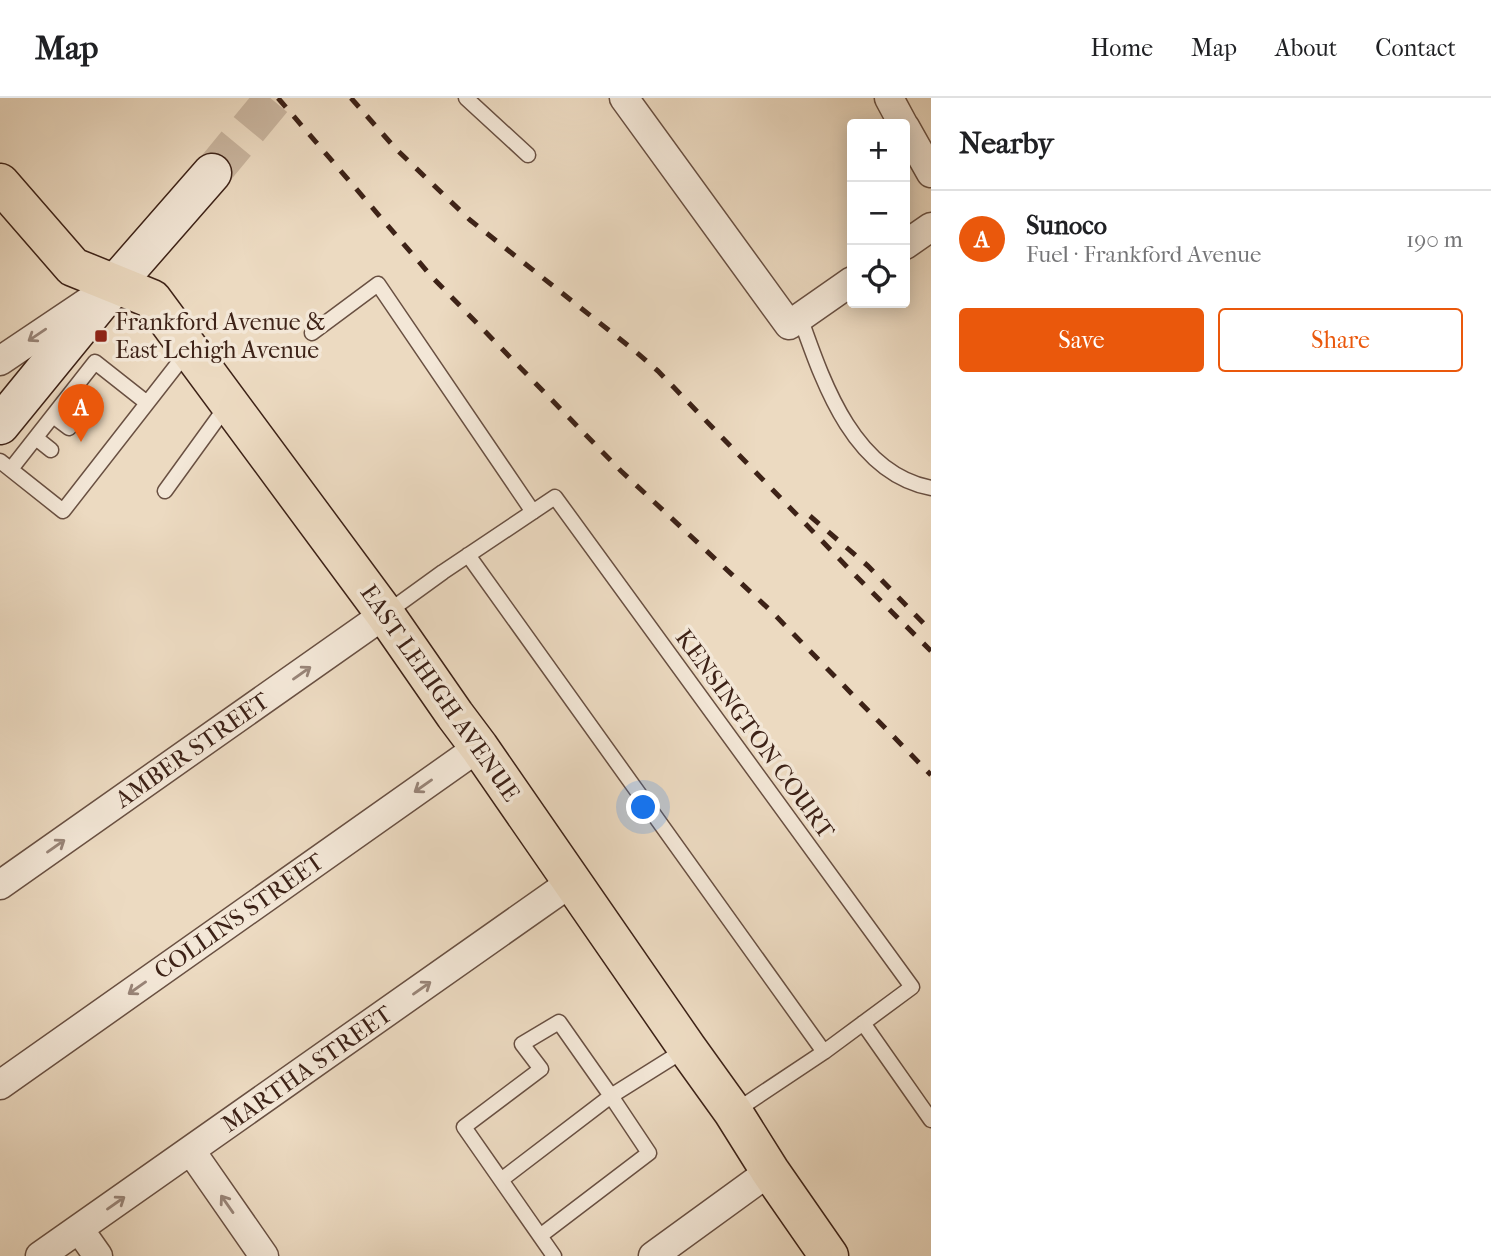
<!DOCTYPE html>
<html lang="en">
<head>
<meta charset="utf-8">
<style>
  :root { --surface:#fff; --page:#f6f6f6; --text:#202124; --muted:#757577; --line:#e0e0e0; --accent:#ea580c }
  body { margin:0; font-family:"IM FELL French Canon",serif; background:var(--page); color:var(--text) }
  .controls { position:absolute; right:21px; top:21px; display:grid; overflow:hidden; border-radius:7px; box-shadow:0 4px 18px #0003 }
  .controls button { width:63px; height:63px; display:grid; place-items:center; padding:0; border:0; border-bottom:2px solid var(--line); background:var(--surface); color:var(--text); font:35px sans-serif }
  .you { position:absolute; left:644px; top:710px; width:24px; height:24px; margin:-18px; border:5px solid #fff; border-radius:50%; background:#1a73e8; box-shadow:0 0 0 10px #1a73e833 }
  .badge { display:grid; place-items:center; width:46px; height:46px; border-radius:50%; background:var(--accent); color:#fff; font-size:23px; font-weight:700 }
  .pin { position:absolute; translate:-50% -58px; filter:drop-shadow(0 2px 4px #0008) }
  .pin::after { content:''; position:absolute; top:37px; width:24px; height:21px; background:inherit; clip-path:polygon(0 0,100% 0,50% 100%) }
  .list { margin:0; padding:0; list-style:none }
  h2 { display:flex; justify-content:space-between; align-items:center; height:91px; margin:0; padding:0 28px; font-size:30px }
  h2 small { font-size:23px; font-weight:400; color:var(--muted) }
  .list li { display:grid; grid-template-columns:46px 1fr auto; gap:21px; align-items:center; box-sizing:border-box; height:98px; padding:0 28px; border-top:2px solid var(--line) }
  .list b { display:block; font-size:26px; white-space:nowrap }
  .list p { margin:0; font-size:23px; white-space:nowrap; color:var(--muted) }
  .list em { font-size:23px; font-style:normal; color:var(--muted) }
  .actions { display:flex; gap:14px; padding:21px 28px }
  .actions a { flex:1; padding:16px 0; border:2px solid var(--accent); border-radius:7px; text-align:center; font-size:24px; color:var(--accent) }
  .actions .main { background:var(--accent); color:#fff }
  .icon { flex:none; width:38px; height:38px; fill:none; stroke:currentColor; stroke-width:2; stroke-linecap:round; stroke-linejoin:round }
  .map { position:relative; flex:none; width:931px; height:1158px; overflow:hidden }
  header { display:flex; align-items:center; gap:42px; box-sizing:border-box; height:98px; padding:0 35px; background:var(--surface); border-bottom:2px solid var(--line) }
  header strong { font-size:33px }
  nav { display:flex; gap:38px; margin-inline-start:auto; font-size:24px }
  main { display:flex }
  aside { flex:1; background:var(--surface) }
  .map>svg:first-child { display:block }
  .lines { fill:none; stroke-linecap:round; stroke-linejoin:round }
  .secondary-tunnel { stroke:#c9b59f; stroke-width:38; stroke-dasharray:38 19; stroke-linecap:butt }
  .lane-casing { stroke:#695042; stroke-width:17 }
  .street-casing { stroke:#695042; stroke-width:31 }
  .secondary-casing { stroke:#3d2217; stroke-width:41 }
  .primary-casing { stroke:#3d2217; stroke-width:41 }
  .lane { stroke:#f3e7d7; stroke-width:14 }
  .street { stroke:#f3e7d7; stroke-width:28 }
  .secondary { stroke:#f3e7d7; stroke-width:38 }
  .primary { stroke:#ecdac1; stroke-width:38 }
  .rail { stroke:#3d2217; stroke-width:5; stroke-dasharray:12 12; stroke-linecap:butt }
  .oneway { stroke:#988477 }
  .poi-dot { fill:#8f2418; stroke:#f3e7d7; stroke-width:2.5 }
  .labels { text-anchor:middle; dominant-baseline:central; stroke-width:7; stroke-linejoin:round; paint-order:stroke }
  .poi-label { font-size:24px; fill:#3d2217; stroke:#f3e7d7; text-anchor:start }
  .street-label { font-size:24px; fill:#3d2217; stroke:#f3e7d7 }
</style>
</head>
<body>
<header>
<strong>Map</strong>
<nav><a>Home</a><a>Map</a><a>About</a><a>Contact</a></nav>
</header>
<main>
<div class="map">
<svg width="931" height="1158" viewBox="0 0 931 1158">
  <rect width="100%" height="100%" fill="#ecdac1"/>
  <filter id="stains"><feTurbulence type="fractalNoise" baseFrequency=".00286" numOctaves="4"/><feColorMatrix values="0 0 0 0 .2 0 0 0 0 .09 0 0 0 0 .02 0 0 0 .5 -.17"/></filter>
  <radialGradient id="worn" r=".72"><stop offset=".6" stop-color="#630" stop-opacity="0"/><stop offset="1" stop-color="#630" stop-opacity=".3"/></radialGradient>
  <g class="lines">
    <path class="secondary-tunnel" d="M 212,75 L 274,0"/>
    <g class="lane-casing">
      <path id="lane" d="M 466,0 L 528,57
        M 800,219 C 823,284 853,375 931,390
        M 312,235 L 378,186 L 533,414
        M 74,291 L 90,304
        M 53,318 L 69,330
        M 36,340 L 51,352
        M 0,363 L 63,413 L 187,254
        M 11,371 L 95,264 L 147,305
        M 165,393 L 228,306
        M 468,457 L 824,954
        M 385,516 L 443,474 L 555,399 L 912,889 L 824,954 L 734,1014
        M 863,925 L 931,1022
        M 501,1082 L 611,998 L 649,1055 L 540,1138
        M 554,1158 L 464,1029 L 541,971 L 522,946 L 559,924 L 611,998 L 686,951"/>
    </g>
    <g class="street-casing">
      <path id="street" d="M 624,0 L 789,227 L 852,183
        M 889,0 L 903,26
        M 905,29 L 931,75
        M 905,147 L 931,129
        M 0,263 L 95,199
        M 0,787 L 385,516
        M 0,987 L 479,649
        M 191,1053 L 264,1158
        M 79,1131 L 98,1158
        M 40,1158 L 573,783
        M 653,1158 L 770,1073"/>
    </g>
    <g class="secondary-casing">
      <path id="secondary" d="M 0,327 L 115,186 L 212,75"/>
    </g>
    <g class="primary-casing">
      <path id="primary" d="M 0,85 L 73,169 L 152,201 L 385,516 L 455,617 L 479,649 L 687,950 L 733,1014 L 770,1073 L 829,1158"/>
    </g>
    <use href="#lane" class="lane"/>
    <use href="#street" class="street"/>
    <use href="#secondary" class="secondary"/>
    <use href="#primary" class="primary"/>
    <path class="rail" d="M 278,0 L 432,179 L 621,373 L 772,514 L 931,677
      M 351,0 L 396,51 L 470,122 L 635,253 L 658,273 L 852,474 L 931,553
      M 810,418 L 868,468 L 931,533"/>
  </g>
  <defs><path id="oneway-shaft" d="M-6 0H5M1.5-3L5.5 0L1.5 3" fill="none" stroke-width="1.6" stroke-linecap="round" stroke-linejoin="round" transform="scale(1.75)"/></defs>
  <g class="oneway">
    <use href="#oneway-shaft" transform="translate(37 237) rotate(146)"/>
    <use href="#oneway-shaft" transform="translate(302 575) rotate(-35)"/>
    <use href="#oneway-shaft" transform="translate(423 688) rotate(145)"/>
    <use href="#oneway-shaft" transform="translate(56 748) rotate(-35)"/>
    <use href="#oneway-shaft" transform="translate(137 890) rotate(145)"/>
    <use href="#oneway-shaft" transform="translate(422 890) rotate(-35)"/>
    <use href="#oneway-shaft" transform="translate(116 1105) rotate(-35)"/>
    <use href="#oneway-shaft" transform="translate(227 1106) rotate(-125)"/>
  </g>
  <rect class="poi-dot" x="94" y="231" width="14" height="14" rx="3.5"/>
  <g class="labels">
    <g class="poi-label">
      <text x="115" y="224">Frankford Avenue &amp;<tspan x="115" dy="28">East Lehigh Avenue</tspan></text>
    </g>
    <g class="street-label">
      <text transform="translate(440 595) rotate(55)">EAST LEHIGH AVENUE</text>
      <text transform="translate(755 636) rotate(54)">KENSINGTON COURT</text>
      <text transform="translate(192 652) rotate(-35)">AMBER STREET</text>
      <text transform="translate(239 818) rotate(-35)">COLLINS STREET</text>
      <text transform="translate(307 971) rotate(-35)">MARTHA STREET</text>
    </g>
  </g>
  <rect width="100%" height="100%" filter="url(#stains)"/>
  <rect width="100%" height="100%" fill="url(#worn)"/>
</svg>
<div class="controls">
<button>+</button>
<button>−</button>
<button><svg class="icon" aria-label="locate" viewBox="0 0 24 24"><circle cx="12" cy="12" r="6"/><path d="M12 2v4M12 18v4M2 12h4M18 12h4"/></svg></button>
</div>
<div class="you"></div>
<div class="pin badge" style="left:81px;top:344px">A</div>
</div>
<aside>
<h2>Nearby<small></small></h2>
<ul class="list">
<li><span class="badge">A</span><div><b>Sunoco</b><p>Fuel · Frankford Avenue</p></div><em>190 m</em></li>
</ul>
<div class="actions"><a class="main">Save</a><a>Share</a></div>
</aside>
</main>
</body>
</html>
